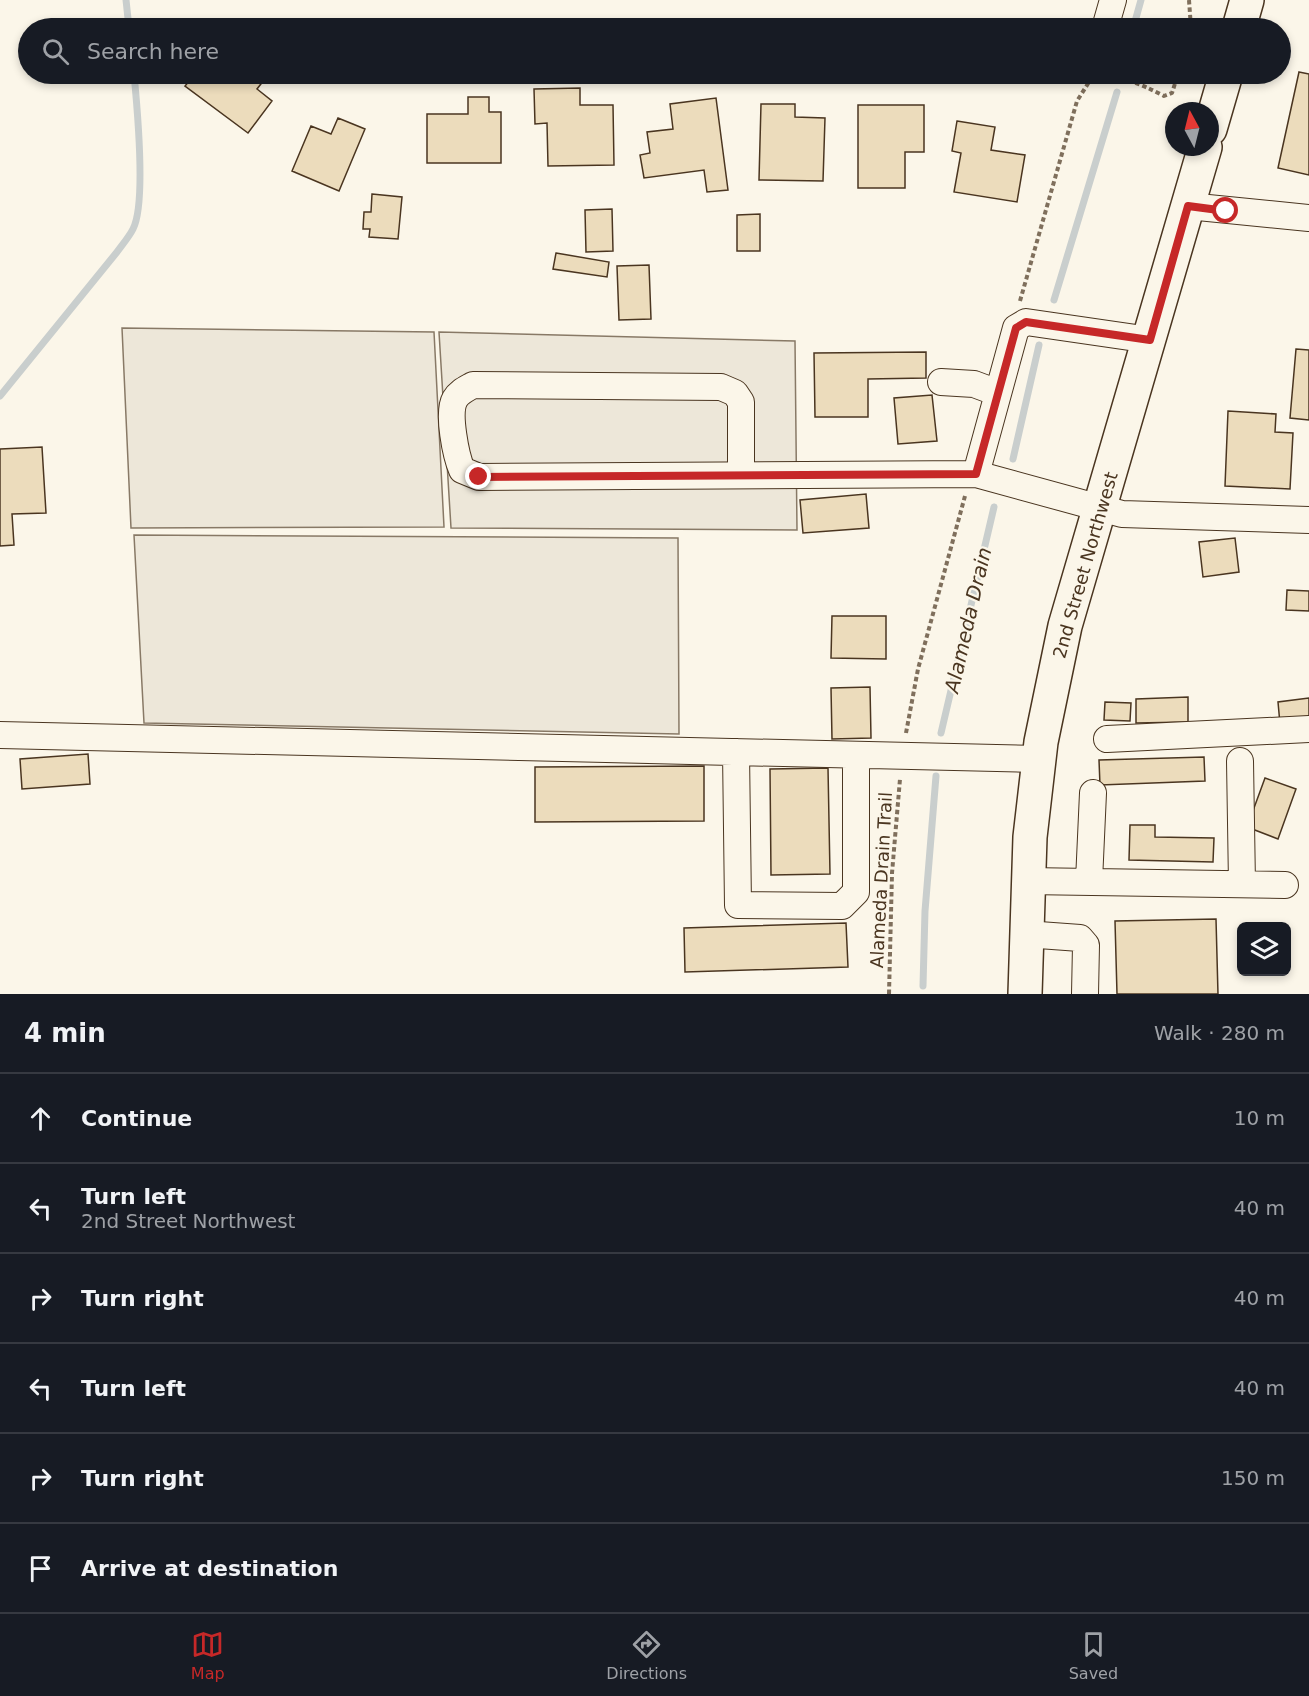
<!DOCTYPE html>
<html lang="en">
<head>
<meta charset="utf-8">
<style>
  :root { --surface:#171b24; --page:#20242c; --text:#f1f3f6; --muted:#9ea1a6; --line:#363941; --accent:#c62828 }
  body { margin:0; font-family:"DejaVu Sans",sans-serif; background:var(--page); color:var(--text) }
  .controls { position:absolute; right:18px; bottom:18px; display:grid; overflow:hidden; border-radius:9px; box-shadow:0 3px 9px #0003 }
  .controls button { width:54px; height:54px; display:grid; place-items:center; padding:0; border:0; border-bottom:2px solid var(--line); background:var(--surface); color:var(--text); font:30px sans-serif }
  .compass { position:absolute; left:1165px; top:102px; width:54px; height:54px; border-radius:50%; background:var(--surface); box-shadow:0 3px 9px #0003; rotate:353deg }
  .stop { position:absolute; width:18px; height:18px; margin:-14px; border:4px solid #c62828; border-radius:50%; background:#fff }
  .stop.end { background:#c62828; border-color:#fff; box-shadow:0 2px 6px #0008 }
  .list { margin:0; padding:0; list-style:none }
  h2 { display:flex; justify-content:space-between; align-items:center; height:78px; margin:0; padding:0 24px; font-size:26px }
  h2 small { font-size:20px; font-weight:400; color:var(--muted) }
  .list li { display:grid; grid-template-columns:39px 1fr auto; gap:18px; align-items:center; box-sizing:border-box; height:90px; padding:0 24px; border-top:2px solid var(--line) }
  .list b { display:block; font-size:22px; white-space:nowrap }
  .list p { margin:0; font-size:20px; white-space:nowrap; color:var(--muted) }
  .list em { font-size:20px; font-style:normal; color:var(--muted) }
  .icon { flex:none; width:33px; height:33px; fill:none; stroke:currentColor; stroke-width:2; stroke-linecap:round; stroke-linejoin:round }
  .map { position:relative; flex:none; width:1309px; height:994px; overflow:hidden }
  .search { position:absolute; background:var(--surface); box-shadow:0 3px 9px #0003; left:18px; right:18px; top:18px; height:66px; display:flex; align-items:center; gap:15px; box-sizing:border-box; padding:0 21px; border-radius:33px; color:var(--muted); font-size:22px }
  .sheet { height:618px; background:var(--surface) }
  nav { display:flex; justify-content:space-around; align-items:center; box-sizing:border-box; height:84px; border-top:2px solid var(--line); background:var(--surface); font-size:16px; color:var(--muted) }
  nav a { display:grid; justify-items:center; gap:3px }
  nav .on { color:var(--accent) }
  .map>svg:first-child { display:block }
  .parking { fill:#ede7d9; stroke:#887966; stroke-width:1.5 }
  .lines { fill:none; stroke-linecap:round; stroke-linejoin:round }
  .stream { stroke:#c9cecd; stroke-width:7 }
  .building { fill:#ecdcbc; stroke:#4a3520; stroke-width:1.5 }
  .minor-casing { stroke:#4a3520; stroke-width:28 }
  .major-casing { stroke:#4a3520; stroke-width:36 }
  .path { stroke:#7f6f5c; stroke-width:4; stroke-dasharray:4.5 3; stroke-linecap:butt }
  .minor { stroke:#fbf6e9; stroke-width:26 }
  .major { stroke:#fbf6e9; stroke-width:33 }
  .route { stroke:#c62828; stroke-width:8 }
  .labels { text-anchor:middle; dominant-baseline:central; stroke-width:4.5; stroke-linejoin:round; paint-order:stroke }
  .street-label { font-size:18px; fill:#4a3520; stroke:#fbf6e9 }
  .water-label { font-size:20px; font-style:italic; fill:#4a3520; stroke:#fbf6e9 }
</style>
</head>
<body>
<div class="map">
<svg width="1309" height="994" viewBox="0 0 1309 994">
  <rect width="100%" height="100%" fill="#fbf6e9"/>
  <path class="parking" d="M 122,328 L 434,332 L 444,527 L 131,528 Z
    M 439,332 L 795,341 L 797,530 L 451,528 Z
    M 134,535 L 678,538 L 679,734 L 144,723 Z"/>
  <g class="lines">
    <path class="stream" d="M 126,0 L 129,28
      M 1134,25 L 1141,0
      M 1054,300 L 1117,92
      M 0,396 L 117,252 C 122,245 129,237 133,229 C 146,204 137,105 134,74
      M 1013,459 L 1039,345
      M 941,733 L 994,507
      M 923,986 L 925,911 L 936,776"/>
  </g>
  <path class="building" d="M 1299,72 L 1309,74 L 1309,175 L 1278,168 Z
    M 195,74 L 266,74 L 268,75 L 257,89 L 272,101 L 248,133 L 185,86 Z
    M 580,88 L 580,105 L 613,105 L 614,165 L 548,166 L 547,123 L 535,124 L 534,89 Z
    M 468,97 L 489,97 L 489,112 L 501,112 L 501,163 L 427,163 L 427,114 L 468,114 Z
    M 716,98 L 728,190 L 707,192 L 704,170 L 644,178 L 640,155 L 650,153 L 647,132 L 673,129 L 670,104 Z
    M 761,104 L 795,104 L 795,117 L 825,118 L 823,181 L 759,180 Z
    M 858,105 L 924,105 L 924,152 L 905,152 L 905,188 L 858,188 Z
    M 338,118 L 365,129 L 339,191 L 292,171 L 311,126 L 331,134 Z
    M 957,121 L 995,127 L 991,150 L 1025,155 L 1017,202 L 954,192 L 961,153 L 952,151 Z
    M 372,194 L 402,197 L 398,239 L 369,237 L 370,229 L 363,229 L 364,212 L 371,212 Z
    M 612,209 L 613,251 L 586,252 L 585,210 Z
    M 760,214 L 760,251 L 737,251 L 737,215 Z
    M 556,253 L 609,262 L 607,277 L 553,269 Z
    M 649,265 L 651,319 L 619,320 L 617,266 Z
    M 1296,349 L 1309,350 L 1309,420 L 1290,418 Z
    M 926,352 L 926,378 L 868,379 L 868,417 L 815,417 L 814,353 Z
    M 932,395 L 937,441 L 898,444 L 894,398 Z
    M 1228,411 L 1276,414 L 1275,432 L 1293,433 L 1290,489 L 1225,486 Z
    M 42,447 L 46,513 L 12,514 L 14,545 L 0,546 L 0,449 Z
    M 866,494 L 869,528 L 803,533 L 800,500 Z
    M 1235,538 L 1239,572 L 1203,577 L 1199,542 Z
    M 1287,590 L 1309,591 L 1309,611 L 1286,610 Z
    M 832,616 L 886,616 L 886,659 L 831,658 Z
    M 870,687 L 871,738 L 832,739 L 831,688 Z
    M 1188,697 L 1188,722 L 1136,723 L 1136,699 Z
    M 1309,698 L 1309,720 L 1280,724 L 1278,702 Z
    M 1105,702 L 1131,703 L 1130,721 L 1104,720 Z
    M 88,754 L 90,784 L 22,789 L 20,759 Z
    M 1204,757 L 1205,781 L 1100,785 L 1099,760 Z
    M 704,766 L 704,821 L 535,822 L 535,767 Z
    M 828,768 L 830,874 L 771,875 L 770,769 Z
    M 1265,778 L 1296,789 L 1278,839 L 1247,827 Z
    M 1130,825 L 1155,825 L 1155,837 L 1214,838 L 1213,862 L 1129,860 Z
    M 1216,919 L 1218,994 L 1117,994 L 1115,921 Z
    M 846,923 L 848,967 L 685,972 L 684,928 Z"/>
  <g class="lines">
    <g class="minor-casing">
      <path id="minor" d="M 1105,28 L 1113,0
        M 1188,206 L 1309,218
        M 1150,340 L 1026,322 L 1016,328 L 976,474 L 1122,514 L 1309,520
        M 941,382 L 974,384 L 998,393
        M 741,475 L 741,402 L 735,393 L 721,387 L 473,385 C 466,389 459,392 455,399 C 447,413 456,456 462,470 L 479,477 L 976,474
        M 0,735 L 1039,759
        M 1107,739 L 1309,729
        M 736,752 L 738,905 L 842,906 L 856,892 L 856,755
        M 1240,761 L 1242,884
        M 1027,881 L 1285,885
        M 1089,881 L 1093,793
        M 1025,934 L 1080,938 L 1086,945 L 1085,994"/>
    </g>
    <g class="major-casing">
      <path id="major" d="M 1239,28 L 1247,0
        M 1210,129 L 1226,74
        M 1025,994 L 1030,837 L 1041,742 L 1065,626 L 1205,147"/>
    </g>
    <path class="path" d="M 1189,0 L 1191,28
      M 1020,301 L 1077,101 L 1089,82 C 1119,74 1137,82 1164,96 L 1172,93 L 1178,74
      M 906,733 L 918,669 L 965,496
      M 889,994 L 892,873 L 900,779"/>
    <use href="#minor" class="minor"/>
    <use href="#major" class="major"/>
  </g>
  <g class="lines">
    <path class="route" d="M 479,477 L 976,474 L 1016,328 L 1026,322 L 1150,340 L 1188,206 L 1226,211"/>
  </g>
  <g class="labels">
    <g class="street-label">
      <text transform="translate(1085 565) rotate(-74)">2nd Street Northwest</text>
      <text transform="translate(881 880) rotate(-87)">Alameda Drain Trail</text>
    </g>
    <g class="water-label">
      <text transform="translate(968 620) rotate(-77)">Alameda Drain</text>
    </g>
  </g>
</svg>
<div class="controls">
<button><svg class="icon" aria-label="layers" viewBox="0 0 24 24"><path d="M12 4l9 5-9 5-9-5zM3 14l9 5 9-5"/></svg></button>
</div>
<svg class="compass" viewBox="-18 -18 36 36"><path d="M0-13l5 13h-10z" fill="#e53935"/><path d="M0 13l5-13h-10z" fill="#9ea1a6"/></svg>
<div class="stop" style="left:1226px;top:211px"></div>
<div class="stop end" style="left:479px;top:477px"></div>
<div class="search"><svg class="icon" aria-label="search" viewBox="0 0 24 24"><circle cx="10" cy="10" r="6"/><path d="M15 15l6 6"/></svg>Search here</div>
</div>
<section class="sheet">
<h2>4 min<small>Walk · 280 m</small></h2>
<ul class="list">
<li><svg class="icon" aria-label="ahead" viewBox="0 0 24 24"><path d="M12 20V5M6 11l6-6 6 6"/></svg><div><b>Continue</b></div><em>10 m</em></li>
<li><svg class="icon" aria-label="left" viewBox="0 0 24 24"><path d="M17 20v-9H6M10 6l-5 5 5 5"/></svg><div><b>Turn left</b><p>2nd Street Northwest</p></div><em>40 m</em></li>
<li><svg class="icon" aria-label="right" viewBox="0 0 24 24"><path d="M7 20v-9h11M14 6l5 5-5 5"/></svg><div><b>Turn right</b></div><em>40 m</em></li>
<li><svg class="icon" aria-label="left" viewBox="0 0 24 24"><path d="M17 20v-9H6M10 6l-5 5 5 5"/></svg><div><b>Turn left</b></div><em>40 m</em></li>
<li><svg class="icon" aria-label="right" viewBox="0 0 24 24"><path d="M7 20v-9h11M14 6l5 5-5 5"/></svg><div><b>Turn right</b></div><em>150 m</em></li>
<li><svg class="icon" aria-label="arrive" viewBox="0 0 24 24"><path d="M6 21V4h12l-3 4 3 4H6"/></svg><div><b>Arrive at destination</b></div></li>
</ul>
</section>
<nav>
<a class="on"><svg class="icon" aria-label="map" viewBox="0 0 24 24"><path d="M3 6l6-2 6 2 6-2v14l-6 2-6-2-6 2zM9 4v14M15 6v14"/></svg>Map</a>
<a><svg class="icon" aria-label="directions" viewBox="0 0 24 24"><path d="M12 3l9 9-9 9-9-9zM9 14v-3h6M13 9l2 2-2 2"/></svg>Directions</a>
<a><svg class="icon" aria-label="saved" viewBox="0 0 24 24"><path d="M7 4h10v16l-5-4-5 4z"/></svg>Saved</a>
</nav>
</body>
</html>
